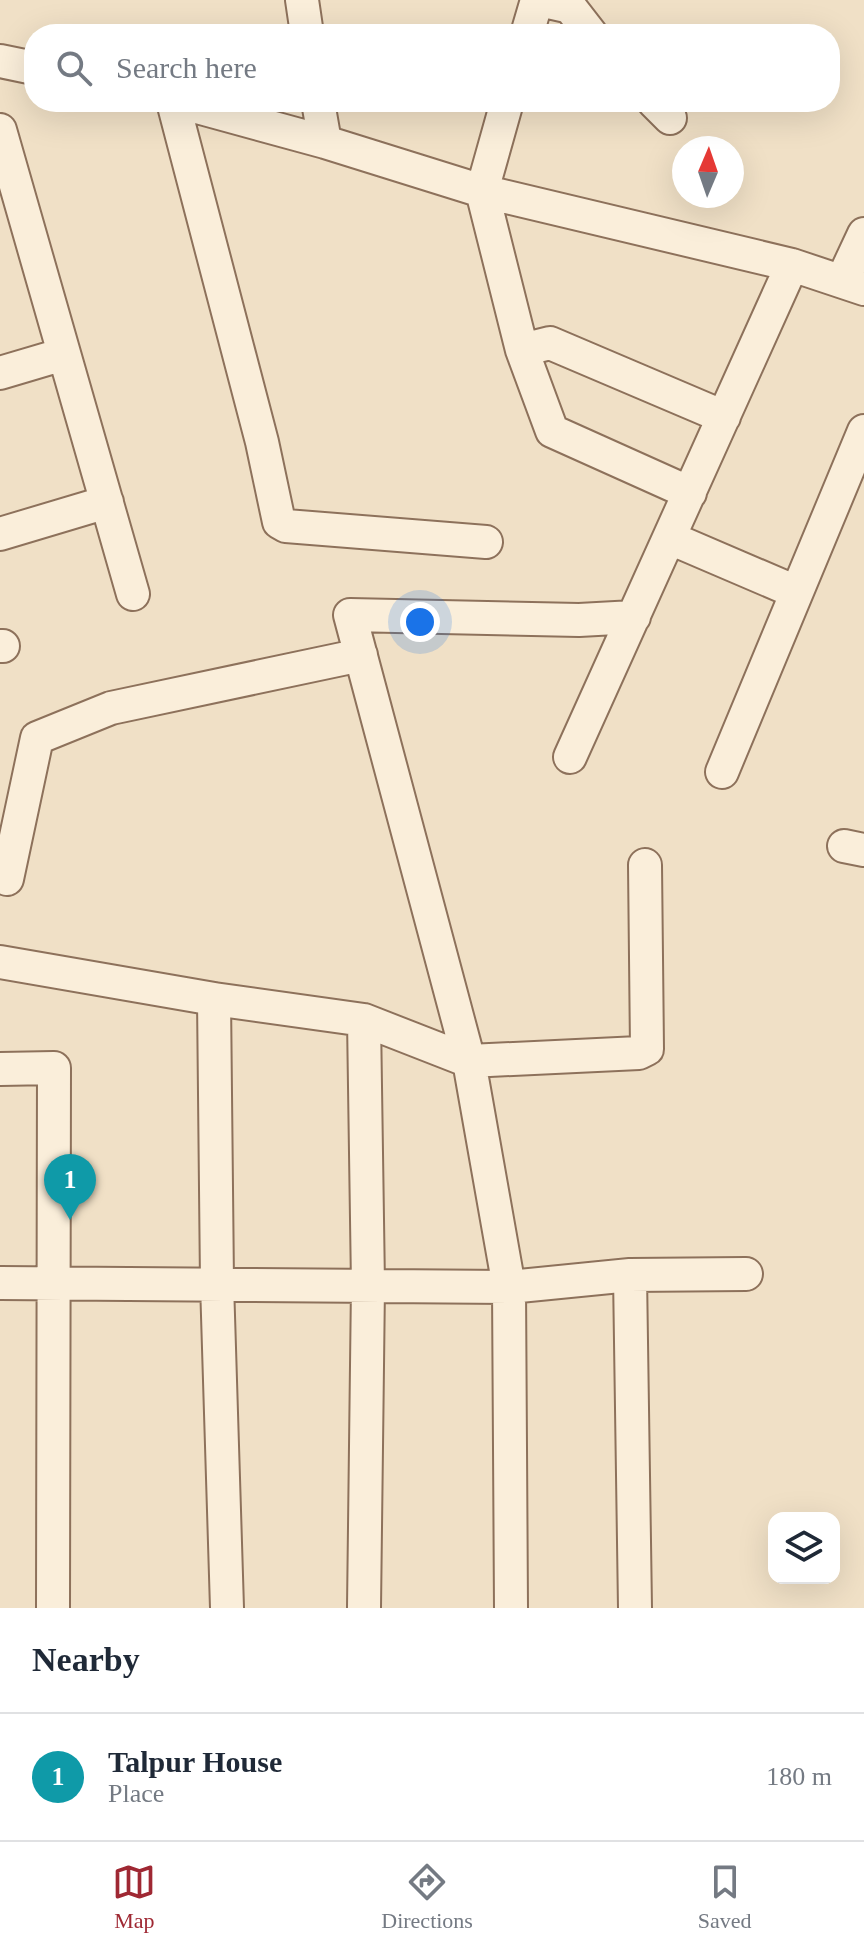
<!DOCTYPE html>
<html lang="en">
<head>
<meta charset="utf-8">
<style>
  :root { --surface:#fff; --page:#f6f6f7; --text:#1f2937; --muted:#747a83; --line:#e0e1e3; --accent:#9f2833 }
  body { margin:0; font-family:Georgia,serif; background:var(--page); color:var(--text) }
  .controls { position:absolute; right:24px; bottom:24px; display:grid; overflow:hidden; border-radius:16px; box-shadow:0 8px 32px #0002 }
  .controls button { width:72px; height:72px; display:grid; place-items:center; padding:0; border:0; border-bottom:2px solid var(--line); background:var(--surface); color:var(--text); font:40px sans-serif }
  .compass { position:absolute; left:672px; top:136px; width:72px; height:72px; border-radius:50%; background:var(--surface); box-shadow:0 8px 32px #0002; rotate:2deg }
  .you { position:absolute; left:420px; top:622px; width:28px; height:28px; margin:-20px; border:6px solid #fff; border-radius:50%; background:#1a73e8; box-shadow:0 0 0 12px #1a73e833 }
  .badge { display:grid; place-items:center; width:52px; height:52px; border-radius:50%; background:var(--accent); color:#fff; font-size:26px; font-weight:700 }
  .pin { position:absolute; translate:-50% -66px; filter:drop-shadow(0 2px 4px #0008) }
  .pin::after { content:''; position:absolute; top:42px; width:28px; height:24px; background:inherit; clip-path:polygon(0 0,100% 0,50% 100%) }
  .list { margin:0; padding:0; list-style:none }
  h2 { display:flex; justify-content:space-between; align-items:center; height:104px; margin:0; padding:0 32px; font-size:34px }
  h2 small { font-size:26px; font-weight:400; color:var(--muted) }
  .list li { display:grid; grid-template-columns:52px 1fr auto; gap:24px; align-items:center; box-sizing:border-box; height:128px; padding:0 32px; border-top:2px solid var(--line) }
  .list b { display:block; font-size:30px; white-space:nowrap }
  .list p { margin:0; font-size:26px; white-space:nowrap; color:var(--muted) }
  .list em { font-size:26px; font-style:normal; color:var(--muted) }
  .icon { flex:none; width:44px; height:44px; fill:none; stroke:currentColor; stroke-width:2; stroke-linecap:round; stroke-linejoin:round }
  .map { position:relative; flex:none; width:864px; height:1608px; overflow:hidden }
  .search { position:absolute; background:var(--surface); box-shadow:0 8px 32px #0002; left:24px; right:24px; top:24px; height:88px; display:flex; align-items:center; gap:20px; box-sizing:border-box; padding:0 28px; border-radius:32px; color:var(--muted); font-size:30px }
  .sheet { height:232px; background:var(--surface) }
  nav { display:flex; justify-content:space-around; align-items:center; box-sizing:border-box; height:112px; border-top:2px solid var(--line); background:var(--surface); font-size:22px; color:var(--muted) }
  nav a { display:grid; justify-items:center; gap:4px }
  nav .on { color:var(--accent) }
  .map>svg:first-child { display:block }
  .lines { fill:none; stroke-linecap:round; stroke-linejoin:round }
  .minor-casing { stroke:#8d715b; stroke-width:36 }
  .minor { stroke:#faeeda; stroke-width:32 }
</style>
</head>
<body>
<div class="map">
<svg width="864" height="1608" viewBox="0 0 864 1608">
  <rect width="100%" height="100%" fill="#f0e0c6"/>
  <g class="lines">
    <g class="minor-casing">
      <path id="minor" d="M 302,0 L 307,34
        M 539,0 L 570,7 L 591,34
        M 527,34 L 537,0
        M 0,61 L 34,68
        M 173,102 L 262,442 L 279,522 L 286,526 L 486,542
        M 179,102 L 325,142 L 482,191 L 792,265 L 864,289
        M 318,102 L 325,142
        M 507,102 L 482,191 L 522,350 L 552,431 L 690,493
        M 654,102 L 670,118
        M 0,130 L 133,594
        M 842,281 L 864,234
        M 522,350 L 550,343 L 724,417
        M 0,373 L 64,354
        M 0,534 L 107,502
        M 670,538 L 796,592
        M 634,617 L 579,620 L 350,615 L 469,1061 L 639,1053 L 647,1049 L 645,865
        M 0,646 L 3,646
        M 570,757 L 792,265
        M 722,772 L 864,431
        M 844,846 L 864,850
        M 7,879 L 37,738 L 111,708 L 361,655
        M 0,962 L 214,999 L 364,1020 L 469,1061 L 509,1287 L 511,1608
        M 214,999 L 217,1283 L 227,1608
        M 364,1020 L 368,1285 L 364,1608
        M 0,1069 L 54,1068 L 53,1608
        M 630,1275 L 635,1608
        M 0,1283 L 509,1287 L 630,1275 L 746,1274"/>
    </g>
    <use href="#minor" class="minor"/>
  </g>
</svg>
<div class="controls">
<button><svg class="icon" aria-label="layers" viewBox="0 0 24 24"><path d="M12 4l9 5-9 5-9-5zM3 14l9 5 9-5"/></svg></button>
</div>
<svg class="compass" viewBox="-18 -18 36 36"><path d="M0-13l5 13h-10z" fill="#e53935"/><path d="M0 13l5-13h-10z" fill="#747a83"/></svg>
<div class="you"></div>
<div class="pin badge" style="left:70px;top:1220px;background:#0f9aa8">1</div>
<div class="search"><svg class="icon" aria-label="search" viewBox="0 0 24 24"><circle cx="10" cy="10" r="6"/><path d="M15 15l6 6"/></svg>Search here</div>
</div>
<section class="sheet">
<h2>Nearby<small></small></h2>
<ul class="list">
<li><span class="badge" style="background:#0f9aa8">1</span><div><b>Talpur House</b><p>Place</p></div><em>180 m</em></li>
</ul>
</section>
<nav>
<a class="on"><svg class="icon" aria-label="map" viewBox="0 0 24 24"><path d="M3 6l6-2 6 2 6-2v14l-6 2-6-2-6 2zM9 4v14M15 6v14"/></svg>Map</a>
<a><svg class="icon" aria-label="directions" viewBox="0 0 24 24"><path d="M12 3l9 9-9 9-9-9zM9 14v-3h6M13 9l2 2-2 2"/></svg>Directions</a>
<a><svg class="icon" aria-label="saved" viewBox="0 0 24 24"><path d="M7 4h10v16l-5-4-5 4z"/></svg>Saved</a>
</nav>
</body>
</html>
